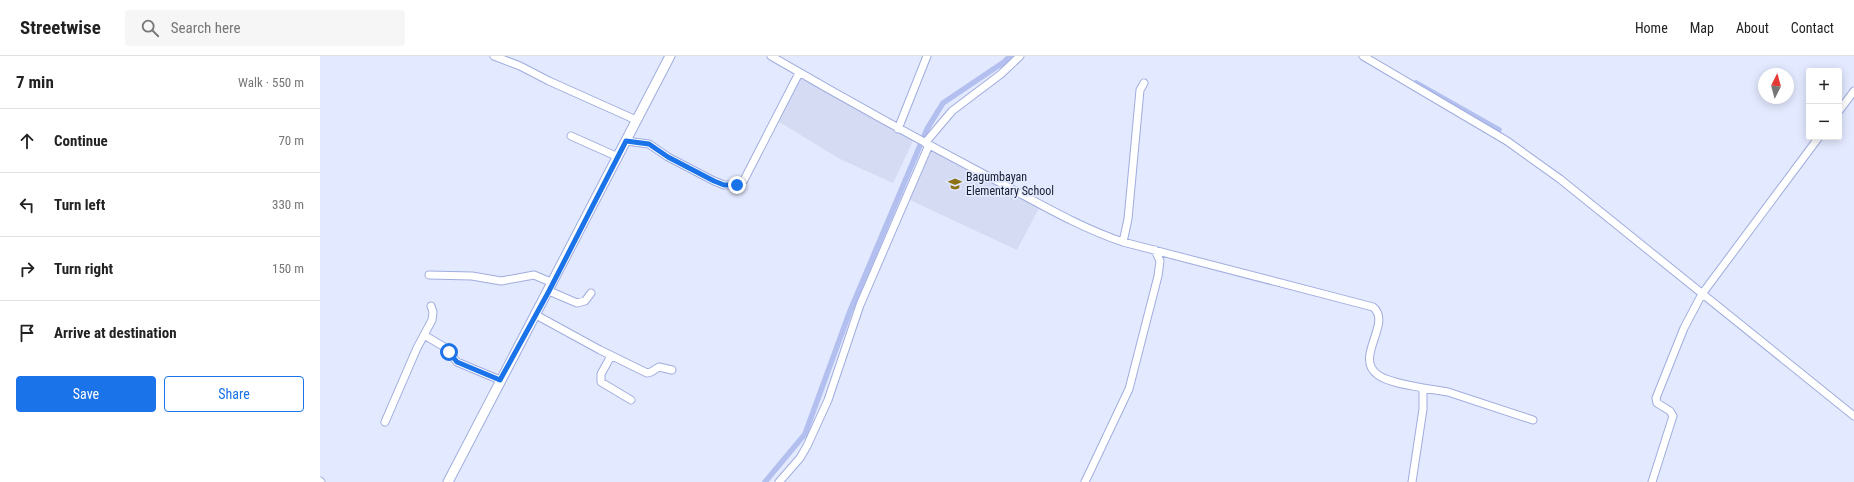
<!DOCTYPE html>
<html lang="en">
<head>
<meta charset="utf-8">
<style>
  :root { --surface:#fff; --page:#f6f6f6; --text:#222; --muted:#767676; --line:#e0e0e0; --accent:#1a73e8 }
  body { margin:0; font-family:"Roboto Condensed",sans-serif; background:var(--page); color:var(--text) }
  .controls { position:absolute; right:12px; top:12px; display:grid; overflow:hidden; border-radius:4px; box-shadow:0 2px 10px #0003 }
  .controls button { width:36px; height:36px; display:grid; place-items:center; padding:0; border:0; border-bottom:1px solid var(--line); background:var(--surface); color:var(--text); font:20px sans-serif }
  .compass { position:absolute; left:1438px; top:12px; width:36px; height:36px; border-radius:50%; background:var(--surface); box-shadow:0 2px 10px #0003; rotate:6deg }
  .stop { position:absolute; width:12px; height:12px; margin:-9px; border:3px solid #1a73e8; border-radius:50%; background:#fff }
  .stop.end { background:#1a73e8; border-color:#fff; box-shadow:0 1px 4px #0008 }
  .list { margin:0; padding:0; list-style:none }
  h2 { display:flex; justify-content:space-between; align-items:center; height:52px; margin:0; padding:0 16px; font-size:17px }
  h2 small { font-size:13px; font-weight:400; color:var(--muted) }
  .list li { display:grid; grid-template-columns:26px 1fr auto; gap:12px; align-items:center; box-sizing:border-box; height:64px; padding:0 16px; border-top:1px solid var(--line) }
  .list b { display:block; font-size:15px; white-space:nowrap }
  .list em { font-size:13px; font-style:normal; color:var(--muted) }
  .actions { display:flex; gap:8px; padding:12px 16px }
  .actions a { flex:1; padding:9px 0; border:1px solid var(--accent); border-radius:4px; text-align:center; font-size:14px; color:var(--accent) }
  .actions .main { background:var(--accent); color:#fff }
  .icon { flex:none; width:22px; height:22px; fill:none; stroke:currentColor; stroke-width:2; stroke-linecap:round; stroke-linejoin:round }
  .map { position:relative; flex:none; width:1534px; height:426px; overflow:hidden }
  header { display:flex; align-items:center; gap:24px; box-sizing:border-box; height:56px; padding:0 20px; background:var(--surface); border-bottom:1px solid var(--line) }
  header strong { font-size:19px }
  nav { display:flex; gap:22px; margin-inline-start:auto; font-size:14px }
  .search { width:280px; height:36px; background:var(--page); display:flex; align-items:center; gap:10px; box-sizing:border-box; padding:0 14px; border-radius:4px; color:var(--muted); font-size:15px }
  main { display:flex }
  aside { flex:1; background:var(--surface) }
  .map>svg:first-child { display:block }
  .built { fill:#d4dbf2 }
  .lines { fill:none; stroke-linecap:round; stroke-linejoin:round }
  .canal { stroke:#b3c0ef; stroke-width:5.5 }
  .minor-casing { stroke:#a0addf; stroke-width:9 }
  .major-casing { stroke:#a0addf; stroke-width:11 }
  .minor { stroke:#fff; stroke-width:7 }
  .major { stroke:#fff; stroke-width:9 }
  .route { stroke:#1a73e8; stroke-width:5 }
  .labels { text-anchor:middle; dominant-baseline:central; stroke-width:3.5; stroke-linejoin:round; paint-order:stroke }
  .poi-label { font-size:12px; fill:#181d30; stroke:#e3e9fe; text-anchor:start }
</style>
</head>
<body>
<header>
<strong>Streetwise</strong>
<div class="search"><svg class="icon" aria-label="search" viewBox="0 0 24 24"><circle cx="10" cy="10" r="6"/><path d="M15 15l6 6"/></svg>Search here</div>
<nav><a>Home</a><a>Map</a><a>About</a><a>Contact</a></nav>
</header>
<main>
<aside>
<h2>7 min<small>Walk · 550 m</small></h2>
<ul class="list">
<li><svg class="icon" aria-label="ahead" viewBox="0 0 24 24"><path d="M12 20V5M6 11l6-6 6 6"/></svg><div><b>Continue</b></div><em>70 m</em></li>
<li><svg class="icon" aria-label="left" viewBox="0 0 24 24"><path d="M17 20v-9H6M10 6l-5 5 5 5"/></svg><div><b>Turn left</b></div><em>330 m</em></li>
<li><svg class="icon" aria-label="right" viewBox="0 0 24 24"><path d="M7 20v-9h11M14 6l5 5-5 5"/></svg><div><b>Turn right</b></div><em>150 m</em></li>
<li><svg class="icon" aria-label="arrive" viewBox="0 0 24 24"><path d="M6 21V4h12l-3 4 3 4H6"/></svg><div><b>Arrive at destination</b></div></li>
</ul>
<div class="actions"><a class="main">Save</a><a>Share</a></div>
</aside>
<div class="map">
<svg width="1534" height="426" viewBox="0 0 1534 426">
  <rect width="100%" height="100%" fill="#e3e9fe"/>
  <path class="built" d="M 478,20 L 593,85 L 573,127 L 520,103 L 456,64 Z
    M 609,94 L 719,152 L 697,194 L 590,144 Z"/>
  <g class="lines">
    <path class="canal" d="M 1096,27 L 1179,74
      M 445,426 L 485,378 L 530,255 L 607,73 L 623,47 L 684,6 L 690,0"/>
    <g class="minor-casing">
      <path id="minor" d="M 174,0 L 200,10 L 229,25 L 316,64
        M 451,0 C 525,43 599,84 675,124 C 717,146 758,171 803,186 L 1053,251 C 1073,267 1033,302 1058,319 C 1070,327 1089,329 1103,332 L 1103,353 L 1092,426
        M 1043,0 L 1187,85 L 1240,123 L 1534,360
        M 1519,55 L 1534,35
        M 578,73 L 607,0
        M 251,80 L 298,101
        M 306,85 L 329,88 L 348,101 L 394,125 L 404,129 L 417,129 L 424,124 L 479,17
        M 605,87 L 632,55 L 681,18 L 700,0
        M 803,186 L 808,163 L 820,34 L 824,27
        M 109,219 L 152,220 L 181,225 L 214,219 L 233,227
        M 229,235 L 257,247 L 265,245 L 271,237
        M 216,259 L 280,294 L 327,317 L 331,316 L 339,311 L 352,314
        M 104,279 L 126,292 L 137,306 L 180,324
        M 291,300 L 281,318 L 281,326 L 311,344
        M 1103,332 L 1128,336 L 1213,364
        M 65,366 L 97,292 L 112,264 L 113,256 L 111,250
        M 0,425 L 1,426
        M 459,426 L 480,402 L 487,390 L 508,344 L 540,249 L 609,89
        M 765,426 L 809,333 L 838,220 L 840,205 L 835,194
        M 1332,426 L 1353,360 L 1350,355 L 1337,347 L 1336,342 L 1364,272 L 1382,238 L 1499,81"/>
    </g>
    <g class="major-casing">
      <path id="major" d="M 128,426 L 350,0"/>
    </g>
    <use href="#minor" class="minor"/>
    <use href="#major" class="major"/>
  </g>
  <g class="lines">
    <path class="route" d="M 129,296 L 137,306 L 180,324 L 229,235 L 306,85 L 329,88 L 348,101 L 394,125 L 404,129 L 417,129"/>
  </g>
  <defs>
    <g id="school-bare" transform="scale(1.08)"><path d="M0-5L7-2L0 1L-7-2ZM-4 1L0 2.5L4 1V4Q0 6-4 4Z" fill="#8b7316" stroke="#e3e9fe" stroke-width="2.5" paint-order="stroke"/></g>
  </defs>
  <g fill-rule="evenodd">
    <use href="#school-bare" x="635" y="128"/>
  </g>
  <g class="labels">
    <g class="poi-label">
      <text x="646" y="121">Bagumbayan<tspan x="646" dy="14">Elementary School</tspan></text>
    </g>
  </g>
</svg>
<div class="controls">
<button>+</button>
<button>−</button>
</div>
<svg class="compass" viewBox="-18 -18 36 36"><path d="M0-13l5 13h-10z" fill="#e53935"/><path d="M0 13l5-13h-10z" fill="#767676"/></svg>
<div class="stop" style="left:129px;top:296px"></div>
<div class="stop end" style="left:417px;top:129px"></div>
</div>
</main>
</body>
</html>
